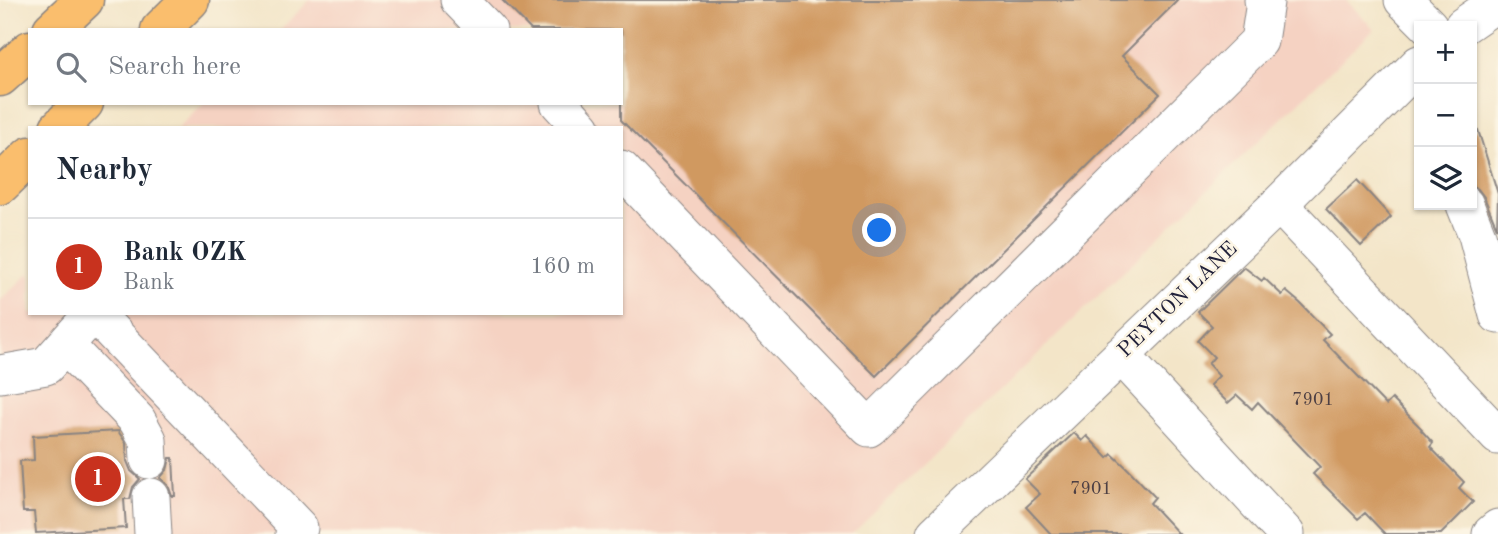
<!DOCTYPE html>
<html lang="en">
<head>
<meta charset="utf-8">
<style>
  :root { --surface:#fff; --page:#f2f2f3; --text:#1f2937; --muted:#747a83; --line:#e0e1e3; --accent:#c8321e }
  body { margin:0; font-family:"Old Standard TT",serif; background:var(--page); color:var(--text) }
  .controls { position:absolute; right:21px; top:21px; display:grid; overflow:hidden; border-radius:0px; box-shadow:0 2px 5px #0004 }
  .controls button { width:63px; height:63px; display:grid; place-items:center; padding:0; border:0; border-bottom:2px solid var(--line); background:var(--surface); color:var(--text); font:35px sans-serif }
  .you { position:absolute; left:880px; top:231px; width:24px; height:24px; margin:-18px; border:5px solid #fff; border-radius:50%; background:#1a73e8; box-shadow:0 0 0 10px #1a73e833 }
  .badge { display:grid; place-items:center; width:46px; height:46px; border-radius:50%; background:var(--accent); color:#fff; font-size:23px; font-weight:700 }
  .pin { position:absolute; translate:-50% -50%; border:4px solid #fff; box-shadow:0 2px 7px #0006 }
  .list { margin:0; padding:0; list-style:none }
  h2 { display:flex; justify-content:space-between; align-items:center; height:91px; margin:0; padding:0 28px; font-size:30px }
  h2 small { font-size:23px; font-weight:400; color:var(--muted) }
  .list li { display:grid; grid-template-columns:46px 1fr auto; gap:21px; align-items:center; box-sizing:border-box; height:98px; padding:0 28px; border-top:2px solid var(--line) }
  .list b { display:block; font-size:26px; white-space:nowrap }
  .list p { margin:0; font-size:23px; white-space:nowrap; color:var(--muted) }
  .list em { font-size:23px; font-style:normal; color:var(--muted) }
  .icon { flex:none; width:38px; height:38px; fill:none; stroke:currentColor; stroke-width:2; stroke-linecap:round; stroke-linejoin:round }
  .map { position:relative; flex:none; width:1498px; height:534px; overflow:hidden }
  .search { position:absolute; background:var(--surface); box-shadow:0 2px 5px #0004; left:28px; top:28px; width:595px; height:77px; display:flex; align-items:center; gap:18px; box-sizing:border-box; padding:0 24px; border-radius:0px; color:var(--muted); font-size:26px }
  .panel { position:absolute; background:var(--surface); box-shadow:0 2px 5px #0004; left:28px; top:126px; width:595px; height:189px; border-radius:0px }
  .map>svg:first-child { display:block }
  .built { fill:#f5d2c2 }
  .building { fill:#d09961 }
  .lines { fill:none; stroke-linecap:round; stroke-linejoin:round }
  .minor-casing { stroke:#8a8482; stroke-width:39 }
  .major-casing { stroke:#8a8482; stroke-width:41 }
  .minor { stroke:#fff; stroke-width:37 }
  .major { stroke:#fabe6d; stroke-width:38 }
  .labels { text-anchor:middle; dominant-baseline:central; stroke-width:5; stroke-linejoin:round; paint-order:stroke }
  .number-label { font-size:18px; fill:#4e4044 }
  .street-label { font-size:21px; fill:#22223b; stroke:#fcf5e5 }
</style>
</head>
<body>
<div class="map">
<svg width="1498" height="534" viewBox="0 0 1498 534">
  <rect width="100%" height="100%" fill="#fcf5e5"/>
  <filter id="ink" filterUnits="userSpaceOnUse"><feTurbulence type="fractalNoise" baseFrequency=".0143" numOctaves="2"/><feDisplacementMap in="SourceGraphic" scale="14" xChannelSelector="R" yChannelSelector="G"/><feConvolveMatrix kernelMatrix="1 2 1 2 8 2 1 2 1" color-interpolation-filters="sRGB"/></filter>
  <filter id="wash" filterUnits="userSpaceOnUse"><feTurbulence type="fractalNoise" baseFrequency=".00686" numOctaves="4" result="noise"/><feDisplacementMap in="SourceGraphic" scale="28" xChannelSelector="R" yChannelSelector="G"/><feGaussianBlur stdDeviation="1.57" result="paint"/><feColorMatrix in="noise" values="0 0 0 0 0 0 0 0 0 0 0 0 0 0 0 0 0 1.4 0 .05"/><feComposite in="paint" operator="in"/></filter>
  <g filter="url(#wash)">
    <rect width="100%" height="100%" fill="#f3e5c8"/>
    <path class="built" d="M 310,0 L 1346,0 L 1374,29 L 852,534 L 0,534 L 0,301 L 30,272 L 30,313 L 621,313 L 621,128 L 178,128 L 204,103 L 621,103 L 621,30 L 280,30 Z"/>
    <g id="blocks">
      <path class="building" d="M 502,0 L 1178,0 L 1122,56 L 1160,94 L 876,376 L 621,120 L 621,30 L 531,30 Z
        M 1478,130 L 1498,194 L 1497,228 L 1484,197 L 1478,189 L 1472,186 L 1472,131 Z
        M 1357,180 L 1391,217 L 1361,246 L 1326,209 Z
        M 1244,267 L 1262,281 L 1264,278 L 1282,295 L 1286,291 L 1300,303 L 1330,334 L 1323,340 L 1386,405 L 1392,399 L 1422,429 L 1421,430 L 1433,443 L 1430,447 L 1464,482 L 1459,488 L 1473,502 L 1441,534 L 1385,534 L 1365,513 L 1358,519 L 1313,474 L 1320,467 L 1258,402 L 1252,409 L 1237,395 L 1228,403 L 1210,385 L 1219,376 L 1208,364 L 1214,357 L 1198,341 L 1212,326 L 1198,312 Z
        M 118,431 L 126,443 L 127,461 L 131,471 L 140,479 L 133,487 L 130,499 L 124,499 L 126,528 L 36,533 L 34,512 L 23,512 L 20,461 L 34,460 L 33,436 Z
        M 1074,433 L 1082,441 L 1087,436 L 1108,458 L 1112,454 L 1127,468 L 1155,497 L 1150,503 L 1179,534 L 1051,534 L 1026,507 L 1040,494 L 1025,479 Z
        M 170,458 L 173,458 L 175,496 L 172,496 L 168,485 L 160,478 L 167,470 Z"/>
    </g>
  </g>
  <g filter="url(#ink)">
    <use href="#blocks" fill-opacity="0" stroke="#8a8482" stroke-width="2"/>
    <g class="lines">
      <g class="minor-casing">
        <path id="minor" d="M 459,0 L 488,30
          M 1403,0 L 1429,26
          M 1463,26 L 1498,2
          M 559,103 L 582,128
          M 621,169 L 869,428 L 1259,41 L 1265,2 L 1263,0
          M 1279,204 L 1498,436
          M 1465,205 L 1477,235 L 1498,315
          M 94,313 L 299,528 L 294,534
          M 65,345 L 137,420 L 148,440 L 149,460
          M 1121,355 L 1286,534
          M 0,374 L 46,366 L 81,327
          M 151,497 L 153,534
          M 935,534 L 1279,204 L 1419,64
          M 1491,534 L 1498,528"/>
      </g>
      <g class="major-casing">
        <path id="major" d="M 52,30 L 84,0
          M 160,30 L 190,0
          M 0,77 L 30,50
          M 59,128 L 84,103
          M 0,185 L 30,156"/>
      </g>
      <use href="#minor" class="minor"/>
      <use href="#major" class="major"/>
    </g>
  </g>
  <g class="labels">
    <g class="number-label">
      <text x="1313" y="400">7901</text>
      <text x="1091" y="489">7901</text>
    </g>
    <g class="street-label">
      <text transform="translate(1178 300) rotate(-44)">PEYTON LANE</text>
    </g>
  </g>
</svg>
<div class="controls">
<button>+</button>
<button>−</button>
<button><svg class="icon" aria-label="layers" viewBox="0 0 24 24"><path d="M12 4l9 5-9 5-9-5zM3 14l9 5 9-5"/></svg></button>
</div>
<div class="you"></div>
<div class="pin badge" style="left:98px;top:479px">1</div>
<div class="search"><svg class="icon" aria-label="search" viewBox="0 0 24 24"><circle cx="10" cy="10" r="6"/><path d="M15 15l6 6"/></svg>Search here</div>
<section class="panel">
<h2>Nearby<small></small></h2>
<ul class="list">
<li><span class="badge">1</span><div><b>Bank OZK</b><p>Bank</p></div><em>160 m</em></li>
</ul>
</section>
</div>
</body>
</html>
